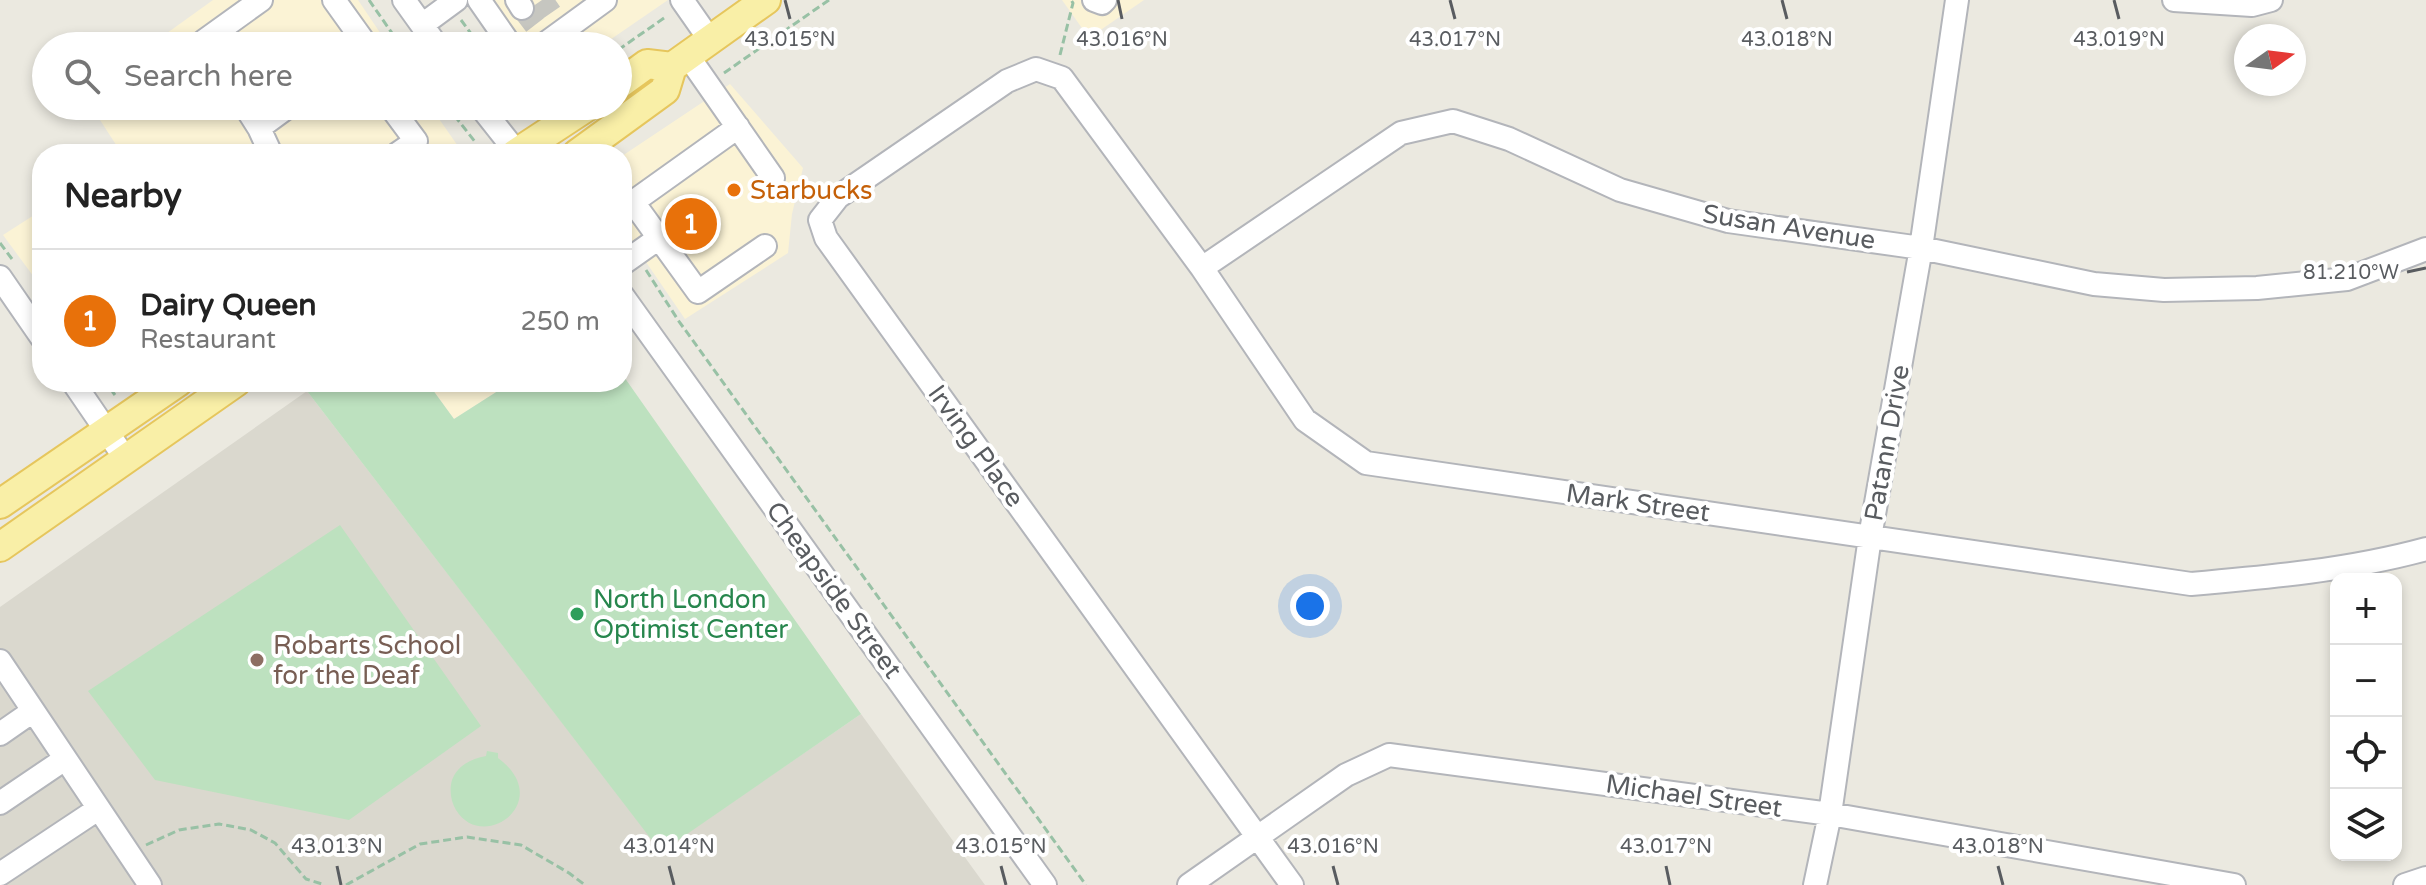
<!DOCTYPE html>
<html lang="en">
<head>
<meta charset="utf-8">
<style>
  :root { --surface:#fff; --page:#f2f2f2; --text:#222; --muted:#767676; --line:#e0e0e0; --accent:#db2777 }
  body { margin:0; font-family:"Varela Round",sans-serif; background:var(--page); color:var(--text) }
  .controls { position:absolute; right:24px; bottom:24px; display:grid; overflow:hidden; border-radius:16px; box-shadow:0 4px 12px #0003 }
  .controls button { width:72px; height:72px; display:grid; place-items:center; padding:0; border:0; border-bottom:2px solid var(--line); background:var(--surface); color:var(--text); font:40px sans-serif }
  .compass { position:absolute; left:2234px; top:24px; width:72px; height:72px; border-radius:50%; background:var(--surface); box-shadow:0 4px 12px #0003; rotate:76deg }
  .you { position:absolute; left:1310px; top:606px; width:28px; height:28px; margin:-20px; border:6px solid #fff; border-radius:50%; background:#1a73e8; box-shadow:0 0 0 12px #1a73e833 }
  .badge { display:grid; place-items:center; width:52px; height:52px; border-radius:50%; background:var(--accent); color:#fff; font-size:26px; font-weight:700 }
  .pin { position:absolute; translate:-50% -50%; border:4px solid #fff; box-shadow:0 2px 8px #0006 }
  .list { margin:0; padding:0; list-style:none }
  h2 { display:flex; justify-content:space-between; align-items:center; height:104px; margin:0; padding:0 32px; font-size:34px }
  h2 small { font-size:26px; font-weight:400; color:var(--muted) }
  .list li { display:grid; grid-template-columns:52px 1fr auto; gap:24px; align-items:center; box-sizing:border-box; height:144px; padding:0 32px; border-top:2px solid var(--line) }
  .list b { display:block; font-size:30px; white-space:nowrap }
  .list p { margin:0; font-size:26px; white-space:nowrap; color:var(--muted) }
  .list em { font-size:26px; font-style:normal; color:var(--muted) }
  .icon { flex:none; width:44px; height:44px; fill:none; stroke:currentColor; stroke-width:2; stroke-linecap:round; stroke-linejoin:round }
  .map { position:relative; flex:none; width:2426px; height:885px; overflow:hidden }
  .search { position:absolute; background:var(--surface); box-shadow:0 4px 12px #0003; left:32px; top:32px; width:600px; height:88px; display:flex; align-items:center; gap:20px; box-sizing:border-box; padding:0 28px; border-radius:44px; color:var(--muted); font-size:30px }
  .panel { position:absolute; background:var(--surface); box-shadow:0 4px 12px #0003; left:32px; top:144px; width:600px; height:248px; border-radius:32px }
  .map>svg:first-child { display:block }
  .commercial { fill:#fbf3d5 }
  .education { fill:#dad8ce }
  .green { fill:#bde1bf }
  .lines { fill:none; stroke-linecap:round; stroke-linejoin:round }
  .minor-tunnel { stroke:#c6c6c0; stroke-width:22; stroke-dasharray:22 11; stroke-linecap:butt }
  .minor-casing { stroke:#b3b5ba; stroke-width:26 }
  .major-casing { stroke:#e6c65d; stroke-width:32 }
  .path { stroke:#98c1a5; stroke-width:3; stroke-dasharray:8 4; stroke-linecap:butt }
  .minor { stroke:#fff; stroke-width:22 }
  .major { stroke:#f9efa7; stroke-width:28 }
  .ticks { fill:none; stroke:#595c60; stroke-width:3 }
  .food-dot { fill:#e8710a; stroke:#fff; stroke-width:3 }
  .leisure-dot { fill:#2e9e5b; stroke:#fff; stroke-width:3 }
  .education-dot { fill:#8d6e63; stroke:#fff; stroke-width:3 }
  .labels { text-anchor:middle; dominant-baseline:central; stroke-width:8; stroke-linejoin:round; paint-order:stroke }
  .food-label { font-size:26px; fill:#c56008; stroke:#fff; text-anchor:start }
  .street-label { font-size:26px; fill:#595c60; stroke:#fff }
  .leisure-label { font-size:26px; fill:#27864d; stroke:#fff; text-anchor:start }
  .education-label { font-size:26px; fill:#785e54; stroke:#fff; text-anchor:start }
  .ticks-label { font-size:20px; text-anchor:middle; fill:#595c60; stroke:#fff; stroke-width:8; stroke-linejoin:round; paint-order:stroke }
</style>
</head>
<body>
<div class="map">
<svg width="2426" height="885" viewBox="0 0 2426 885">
  <rect width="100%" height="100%" fill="#ebe9e0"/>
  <path class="commercial" d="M 213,0 L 358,0 L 389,46 L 149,46 Z
    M 470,0 L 668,0 L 601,46 L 502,46 Z
    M 1062,0 L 1144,0 L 1089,38 Z
    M 730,84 L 803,168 L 792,214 L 788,253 L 685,319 L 622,227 L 622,156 Z
    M 91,106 L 430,106 L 460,149 L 453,154 L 122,154 Z
    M 42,210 L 42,288 L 3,235 Z
    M 427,382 L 512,382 L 454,419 Z"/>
  <path class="education" d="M 307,391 L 661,851 L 861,714 L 985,885 L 0,885 L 0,607 Z"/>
  <path class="green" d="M 622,374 L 861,714 L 661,852 L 307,391 L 317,382 L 427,382 L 454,419 L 512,382 L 622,382 Z
    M 340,525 L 481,726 L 349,820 L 155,780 L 88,691 Z
    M 487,751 L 498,753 L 498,758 C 556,801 483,854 456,810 C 451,802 449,790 452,780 C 458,765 471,759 486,756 Z"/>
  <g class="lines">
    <path class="minor-tunnel" d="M 542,0 L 551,13
      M 522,8 L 535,25"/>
    <g class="minor-casing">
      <path id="minor" d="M 334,0 L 367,46
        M 404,0 L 437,46
        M 479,0 L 511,46
        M 517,0 L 522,8
        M 682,0 L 710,40
        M 1094,0 L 1102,3 L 1105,0
        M 2174,0 L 2252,5 L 2271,0
        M 422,25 L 456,0
        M 207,46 L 204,41 L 261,0
        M 542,46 L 605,0
        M 688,56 L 773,178
        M 245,106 L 259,128
        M 390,106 L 416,141 L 397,154
        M 480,106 L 518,154
        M 738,127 L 633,202 L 698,292 L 765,246
        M 271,154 L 259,128 L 289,106
        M 622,264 L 659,238
        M 1202,268 L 1401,133 L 1453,121 L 1509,139 L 1620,190 L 1728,221 L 1921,248 L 2094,284 L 2164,290 L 2257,288 L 2347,279 L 2426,249
        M 0,277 L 42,338
        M 622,295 L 1045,885
        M 73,382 L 125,458
        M 0,661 L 150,885
        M 0,734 L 33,711
        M 0,803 L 65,759
        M 0,874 L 98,809
        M 1189,885 L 1346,775 L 1389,755 L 1830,814 L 2234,885
        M 1292,885 L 826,238 L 820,220 L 838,197 L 1007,81 L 1036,69 L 1062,78 L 1202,268 L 1305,420 L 1366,463 L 2191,584 C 2270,577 2349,570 2426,549
        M 1815,885 L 1830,814 L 1870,537 L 1921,248 L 1957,0
        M 2405,885 L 2426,878"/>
    </g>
    <g class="major-casing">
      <path id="major" d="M 618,85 L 647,64 L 672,67
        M 515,154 L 588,106
        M 577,154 L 665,90 L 672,67 L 766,0
        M 0,504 L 178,382
        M 0,547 L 236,382"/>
    </g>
    <path class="path" d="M 369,0 L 401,46
      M 461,20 L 480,46
      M 618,50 L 667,16
      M 1060,55 L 1073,3 L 1071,0
      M 724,73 L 829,0
      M 447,106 L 476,143
      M 522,106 L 536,114
      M 0,243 L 12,259
      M 646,270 L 678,320 L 1086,885
      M 105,382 L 115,395
      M 146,845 L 179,830 L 219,824 L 251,830 L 275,843 L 306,879 L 325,885
      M 346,885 L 420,844 L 467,837 L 521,845 L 569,873 L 585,885"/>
    <use href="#minor" class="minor"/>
    <use href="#major" class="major"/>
  </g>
  <path class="ticks" d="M 785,0 L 790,19M 1118,0 L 1122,19M 1450,0 L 1455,19M 1782,0 L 1787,19M 2114,0 L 2119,19M 2407,272 L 2426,268M 337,866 L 341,885M 669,866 L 674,885M 1001,866 L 1006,885M 1333,866 L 1338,885M 1666,866 L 1670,885M 1998,866 L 2003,885"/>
  <circle class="food-dot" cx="734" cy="190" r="8"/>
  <circle class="leisure-dot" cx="577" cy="614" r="8"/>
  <circle class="education-dot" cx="257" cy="660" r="8"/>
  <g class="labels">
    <g class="food-label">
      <text x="750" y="190">Starbucks</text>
    </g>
    <g class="street-label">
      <text transform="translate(1789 227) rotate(9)">Susan Avenue</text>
      <text transform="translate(1887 443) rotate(-80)">Patann Drive</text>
      <text transform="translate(976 446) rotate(54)">Irving Place</text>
      <text transform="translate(1638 503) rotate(8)">Mark Street</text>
      <text transform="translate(834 590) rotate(54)">Cheapside Street</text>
      <text transform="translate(1694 796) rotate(8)">Michael Street</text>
    </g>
    <g class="leisure-label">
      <text x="593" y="599">North London<tspan x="593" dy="30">Optimist Center</tspan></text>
    </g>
    <g class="education-label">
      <text x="273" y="645">Robarts School<tspan x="273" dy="30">for the Deaf</tspan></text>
    </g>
  </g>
  <g class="ticks-label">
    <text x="790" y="46">43.015°N</text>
    <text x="1122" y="46">43.016°N</text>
    <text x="1455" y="46">43.017°N</text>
    <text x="1787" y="46">43.018°N</text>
    <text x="2119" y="46">43.019°N</text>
    <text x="2351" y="279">81.210°W</text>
    <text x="337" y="853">43.013°N</text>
    <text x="669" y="853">43.014°N</text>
    <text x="1001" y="853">43.015°N</text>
    <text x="1333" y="853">43.016°N</text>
    <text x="1666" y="853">43.017°N</text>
    <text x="1998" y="853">43.018°N</text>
  </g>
</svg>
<div class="controls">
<button>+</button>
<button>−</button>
<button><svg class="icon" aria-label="locate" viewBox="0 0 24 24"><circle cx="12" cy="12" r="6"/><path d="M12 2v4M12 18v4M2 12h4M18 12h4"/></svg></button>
<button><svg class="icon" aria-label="layers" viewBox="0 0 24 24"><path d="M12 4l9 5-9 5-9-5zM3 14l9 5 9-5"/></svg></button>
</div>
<svg class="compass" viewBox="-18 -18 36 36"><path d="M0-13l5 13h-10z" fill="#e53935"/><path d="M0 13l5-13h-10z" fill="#767676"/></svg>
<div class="you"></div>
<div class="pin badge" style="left:691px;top:224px;background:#e8710a">1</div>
<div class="search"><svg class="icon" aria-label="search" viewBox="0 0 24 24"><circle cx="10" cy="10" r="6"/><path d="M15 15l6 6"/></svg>Search here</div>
<section class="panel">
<h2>Nearby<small></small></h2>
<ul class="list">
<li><span class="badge" style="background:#e8710a">1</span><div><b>Dairy Queen</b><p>Restaurant</p></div><em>250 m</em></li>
</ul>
</section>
</div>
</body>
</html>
